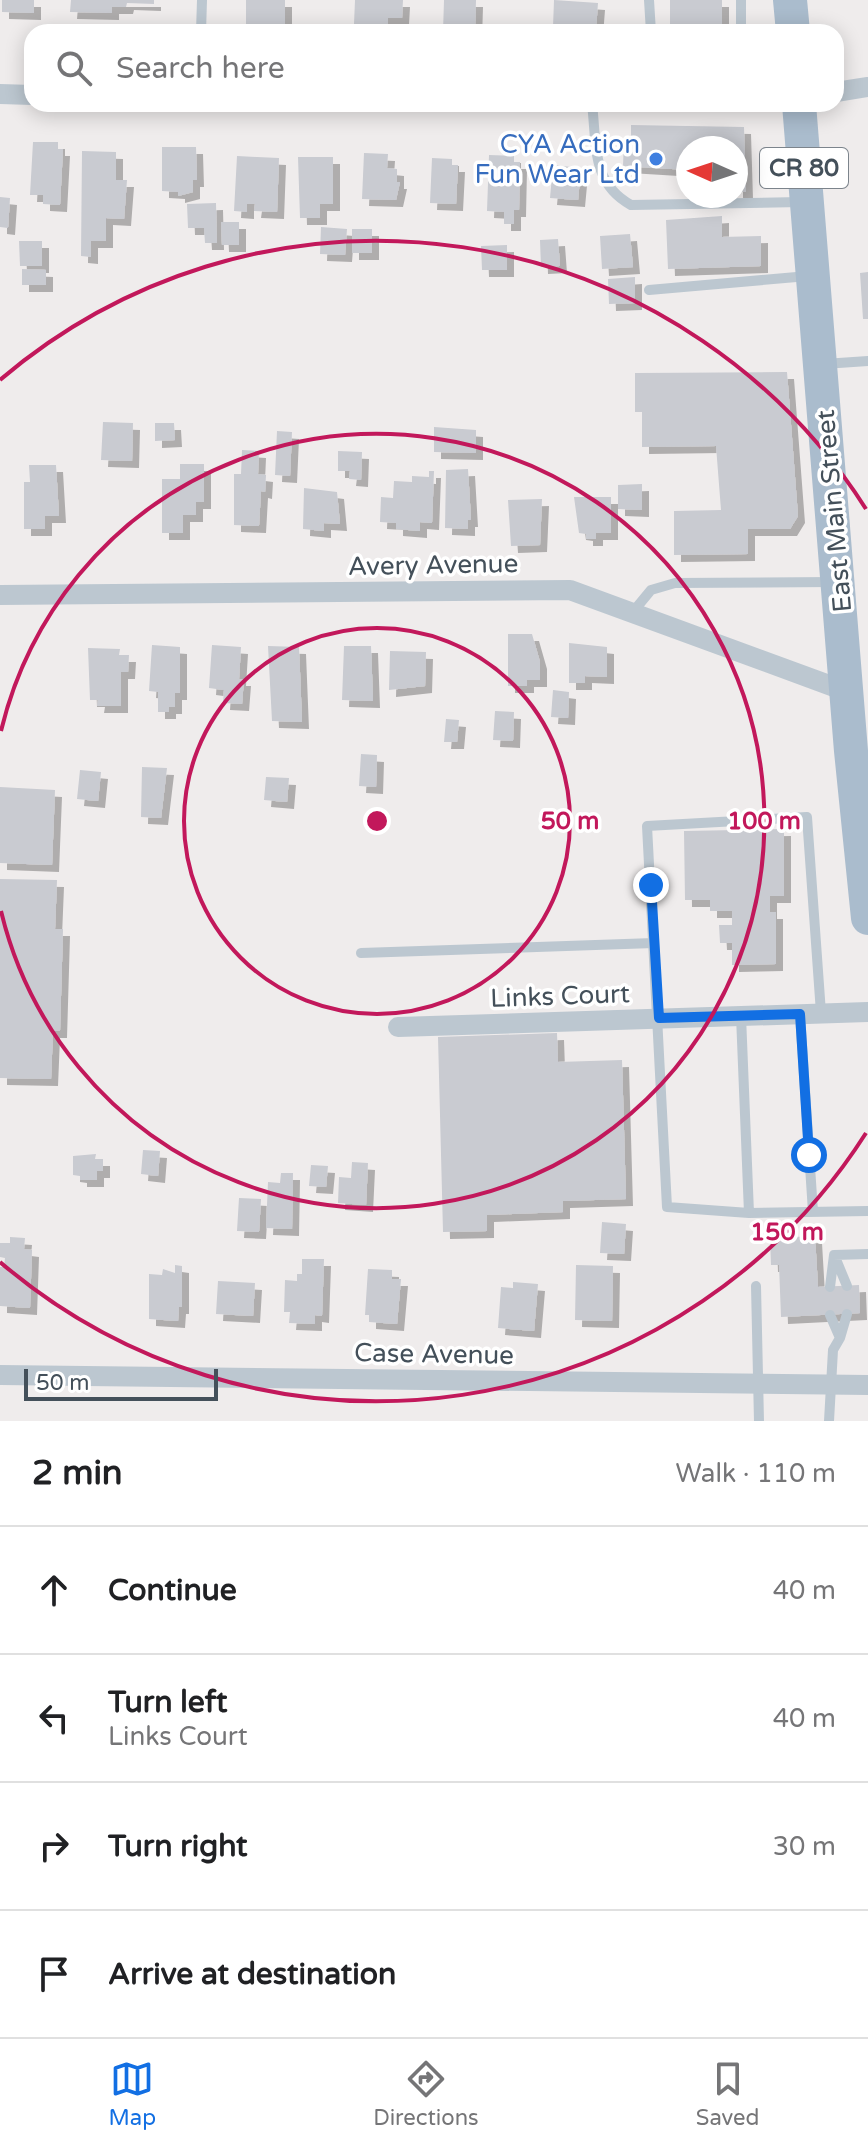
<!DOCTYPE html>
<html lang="en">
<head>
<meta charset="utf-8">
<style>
  :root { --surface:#fff; --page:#f6f6f6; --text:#202124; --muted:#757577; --line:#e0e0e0; --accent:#126fe3 }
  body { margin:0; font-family:"Varela Round",sans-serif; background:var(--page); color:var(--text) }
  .compass { position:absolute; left:676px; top:136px; width:72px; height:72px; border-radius:50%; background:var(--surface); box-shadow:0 4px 20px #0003; rotate:273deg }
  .scale { position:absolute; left:24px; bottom:20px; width:194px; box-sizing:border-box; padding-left:8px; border:4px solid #44505a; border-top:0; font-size:22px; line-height:28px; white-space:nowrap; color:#44505a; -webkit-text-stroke:6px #fff; paint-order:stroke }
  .stop { position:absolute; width:24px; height:24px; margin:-18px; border:6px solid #126fe3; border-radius:50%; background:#fff }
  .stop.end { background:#126fe3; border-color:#fff; box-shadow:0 2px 8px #0008 }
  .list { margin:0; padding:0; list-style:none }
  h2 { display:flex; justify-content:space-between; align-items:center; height:104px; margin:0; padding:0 32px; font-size:34px }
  h2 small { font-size:26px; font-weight:400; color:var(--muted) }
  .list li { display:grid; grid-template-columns:52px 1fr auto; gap:24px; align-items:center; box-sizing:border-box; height:128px; padding:0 32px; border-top:2px solid var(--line) }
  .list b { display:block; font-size:30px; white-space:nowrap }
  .list p { margin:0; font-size:26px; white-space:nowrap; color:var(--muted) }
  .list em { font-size:26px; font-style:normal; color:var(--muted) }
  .icon { flex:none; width:44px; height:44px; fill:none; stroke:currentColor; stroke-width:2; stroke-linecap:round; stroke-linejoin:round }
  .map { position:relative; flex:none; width:868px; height:1421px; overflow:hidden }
  .search { position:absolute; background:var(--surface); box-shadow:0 4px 20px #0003; left:24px; right:24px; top:24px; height:88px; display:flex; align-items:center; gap:20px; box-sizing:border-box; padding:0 28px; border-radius:24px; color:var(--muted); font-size:30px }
  .sheet { height:616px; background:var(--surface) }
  nav { display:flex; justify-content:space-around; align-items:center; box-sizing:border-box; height:112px; border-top:2px solid var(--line); background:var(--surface); font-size:22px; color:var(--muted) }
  nav a { display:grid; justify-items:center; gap:4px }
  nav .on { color:var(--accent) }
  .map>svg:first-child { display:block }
  .building { fill:#c9cbd1; filter:url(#shadow) }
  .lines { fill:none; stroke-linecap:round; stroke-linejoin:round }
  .lane { stroke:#bcc7d0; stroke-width:10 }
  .street { stroke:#bcc7d0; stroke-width:20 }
  .primary { stroke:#aabccd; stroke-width:34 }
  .route { stroke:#126fe3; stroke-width:10 }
  .ring { fill:none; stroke:#c2185b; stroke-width:4 }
  .shop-dot { fill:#3f7fe0; stroke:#fff; stroke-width:3 }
  .labels { text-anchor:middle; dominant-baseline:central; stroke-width:7; stroke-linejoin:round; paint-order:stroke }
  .shield { fill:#fff; stroke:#7c848c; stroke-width:2 }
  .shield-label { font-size:24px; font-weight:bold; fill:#44505a }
  .shop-label { font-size:26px; fill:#366cbe; stroke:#fff; text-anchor:end }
  .street-label { font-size:26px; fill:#44505a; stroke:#fff }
  .centre { fill:#c2185b; stroke:#fff; stroke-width:4 }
  .ring-label { font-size:24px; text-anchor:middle; font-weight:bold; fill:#c2185b; stroke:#fff; stroke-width:7; stroke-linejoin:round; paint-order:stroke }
</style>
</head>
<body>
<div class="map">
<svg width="868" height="1421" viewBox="0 0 868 1421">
  <defs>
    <filter id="shadow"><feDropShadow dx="7" dy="7" stdDeviation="0" flood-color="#0004"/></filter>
  </defs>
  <rect width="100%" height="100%" fill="#efecec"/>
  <path class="building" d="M 2,0 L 34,0 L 34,13 L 2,12 Z
    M 71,0 L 154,0 L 154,4 L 127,3 L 126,7 L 112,7 L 112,13 L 70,12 Z
    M 246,0 L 285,0 L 285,32 L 261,32 L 261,27 L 246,27 Z
    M 355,0 L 403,0 L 402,18 L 388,18 L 388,25 L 354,24 Z
    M 444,0 L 476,0 L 475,32 L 443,32 Z
    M 554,0 L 598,3 L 596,29 L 553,27 Z
    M 670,0 L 722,0 L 722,32 L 670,29 Z
    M 631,125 L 744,127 L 746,192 L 736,191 L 736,148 L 688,148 L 688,170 L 623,166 L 624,139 L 631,139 Z
    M 33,142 L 58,142 L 58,149 L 63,149 L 60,205 L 43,204 L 43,195 L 30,195 Z
    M 162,147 L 196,147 L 197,180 L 193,180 L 193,192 L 178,196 L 178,192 L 162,191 Z
    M 82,151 L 116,152 L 116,180 L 127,180 L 124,219 L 106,218 L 106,241 L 91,241 L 91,257 L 81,256 Z
    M 364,153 L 388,154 L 387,168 L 397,169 L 397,182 L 400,182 L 396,200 L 362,199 Z
    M 489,155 L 514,156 L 514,162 L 520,162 L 519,210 L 514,210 L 514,224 L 504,224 L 504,212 L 487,211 Z
    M 237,156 L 279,158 L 277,212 L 254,211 L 255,204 L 247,204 L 247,212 L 234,211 Z
    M 298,157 L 333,157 L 333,204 L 320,204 L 320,218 L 300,218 Z
    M 432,158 L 452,159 L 452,165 L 458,165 L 456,204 L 430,203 Z
    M 553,165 L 581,168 L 578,200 L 550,198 Z
    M 0,197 L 10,198 L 8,228 L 0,227 Z
    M 216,203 L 217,243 L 205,243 L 204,228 L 188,228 L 187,204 Z
    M 722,216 L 722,237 L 761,236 L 761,266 L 668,269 L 666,220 Z
    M 221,222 L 239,222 L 239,245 L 222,245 Z
    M 321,227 L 347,229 L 345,255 L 320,254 Z
    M 352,229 L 372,229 L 372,253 L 352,253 Z
    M 630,234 L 633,267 L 602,269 L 600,236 Z
    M 558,239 L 560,266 L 541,267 L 540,240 Z
    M 19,241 L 42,241 L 42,266 L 20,266 Z
    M 507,245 L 507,270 L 482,270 L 481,246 Z
    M 22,269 L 46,270 L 46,285 L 22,285 Z
    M 868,272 L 868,319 L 863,319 L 860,273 Z
    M 635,277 L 635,303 L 609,304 L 608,279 Z
    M 787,372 L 798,516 L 790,529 L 748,529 L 748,554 L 674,555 L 674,511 L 721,510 L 716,446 L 642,447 L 642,412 L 635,412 L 635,373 Z
    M 103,422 L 133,423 L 132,461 L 101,460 Z
    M 155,423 L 174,423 L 175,440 L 155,441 Z
    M 434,427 L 476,430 L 476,453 L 434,452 Z
    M 277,431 L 292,432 L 290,476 L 275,475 Z
    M 242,450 L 259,451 L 258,474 L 266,475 L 265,492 L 261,491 L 259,526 L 234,525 L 234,474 L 241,474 Z
    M 338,451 L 362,452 L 361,480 L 349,479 L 350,471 L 338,471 Z
    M 180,464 L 204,464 L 204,502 L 196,502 L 196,515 L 183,515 L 183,533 L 162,533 L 162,479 L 180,479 Z
    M 29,465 L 56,465 L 59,516 L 45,516 L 45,529 L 24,529 L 24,482 L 30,482 Z
    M 468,469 L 471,520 L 468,520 L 468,529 L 445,528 L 446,470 Z
    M 429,471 L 434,471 L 432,523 L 420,522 L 420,531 L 396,529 L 396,523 L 380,522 L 381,497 L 393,498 L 394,481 L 412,482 L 412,476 L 429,477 Z
    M 642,484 L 642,510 L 618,509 L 618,485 Z
    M 304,488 L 337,492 L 340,524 L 324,523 L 324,531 L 303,529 Z
    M 574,497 L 611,497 L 611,533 L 596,533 L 596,539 L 586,539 L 586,534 L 579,533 Z
    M 542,499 L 540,545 L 511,546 L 508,500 Z
    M 508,634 L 532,634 L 540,662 L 540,680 L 527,680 L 527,686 L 508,686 Z
    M 569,643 L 607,647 L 607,677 L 585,676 L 585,683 L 569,683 Z
    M 152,645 L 180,647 L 180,693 L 175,693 L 175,707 L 169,707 L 169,712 L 158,712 L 158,692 L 149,691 Z
    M 212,645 L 241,647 L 239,679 L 244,679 L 242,704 L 223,703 L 224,690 L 209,688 Z
    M 268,646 L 299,647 L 302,722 L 272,721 Z
    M 344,646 L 371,646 L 373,701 L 342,700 Z
    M 88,648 L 120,649 L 119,655 L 129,655 L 128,672 L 121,672 L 121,706 L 97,706 L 98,700 L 90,700 Z
    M 390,651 L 426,652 L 425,686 L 389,690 Z
    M 553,690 L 569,692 L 568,718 L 551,717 Z
    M 495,711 L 514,712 L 513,741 L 493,740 Z
    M 446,719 L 459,720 L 457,742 L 444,742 Z
    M 361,754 L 377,755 L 376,787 L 359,786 Z
    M 142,767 L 167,768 L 161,818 L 141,817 Z
    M 80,770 L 101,772 L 98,801 L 77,799 Z
    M 266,777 L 289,778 L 287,802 L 264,800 Z
    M 0,787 L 55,790 L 52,865 L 0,863 Z
    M 784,829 L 784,896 L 770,896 L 770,912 L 776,912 L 776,964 L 732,965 L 732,943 L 720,943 L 719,925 L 732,925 L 732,911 L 710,911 L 710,900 L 685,900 L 684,831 Z
    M 0,879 L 57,880 L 55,929 L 63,929 L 60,1031 L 53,1031 L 51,1079 L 0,1078 Z
    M 557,1033 L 558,1062 L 622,1060 L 626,1199 L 563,1201 L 563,1212 L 487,1215 L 487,1231 L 443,1232 L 438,1037 Z
    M 143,1150 L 160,1151 L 158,1176 L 141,1174 Z
    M 96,1154 L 95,1159 L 103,1159 L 103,1171 L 97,1171 L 97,1180 L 80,1180 L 80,1176 L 73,1175 L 73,1156 Z
    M 352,1162 L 368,1163 L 366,1205 L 338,1203 L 339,1177 L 351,1178 Z
    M 311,1165 L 328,1166 L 326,1187 L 309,1186 Z
    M 281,1173 L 293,1173 L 292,1229 L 266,1228 L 268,1182 L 280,1183 Z
    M 239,1198 L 261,1199 L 259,1232 L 237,1231 Z
    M 602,1222 L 626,1224 L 624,1254 L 600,1253 Z
    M 815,1236 L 818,1287 L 859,1285 L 860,1313 L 781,1317 L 779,1265 L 771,1265 L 770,1238 Z
    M 10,1237 L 25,1238 L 24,1249 L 32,1250 L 30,1308 L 0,1306 L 0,1267 L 4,1267 L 5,1258 L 0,1257 L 0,1243 L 10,1243 Z
    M 302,1259 L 324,1259 L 322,1316 L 315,1315 L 315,1324 L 289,1323 L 290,1312 L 284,1312 L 285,1280 L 297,1281 L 297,1274 L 302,1274 Z
    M 175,1265 L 182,1266 L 182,1307 L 179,1307 L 178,1321 L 149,1319 L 149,1274 L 162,1275 L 163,1269 L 175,1273 Z
    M 576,1265 L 613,1266 L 612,1321 L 575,1320 Z
    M 368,1269 L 392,1270 L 392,1279 L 401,1279 L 397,1324 L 369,1322 L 369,1315 L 365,1315 Z
    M 218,1281 L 255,1283 L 253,1316 L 216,1314 Z
    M 513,1282 L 538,1284 L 534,1331 L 498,1328 L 501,1287 L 513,1288 Z"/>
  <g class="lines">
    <path class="lane" d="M 649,0 L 651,32
      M 741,0 L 741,32
      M 201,32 L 202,0
      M 592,104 C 597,145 591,183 631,205 L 801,202
      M 649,290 L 808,276
      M 824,364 L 868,361
      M 632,613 L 651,590 L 675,583 L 834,582
      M 361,953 L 654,943
      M 800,1014 L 813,1212
      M 741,1016 L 749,1213 L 868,1211
      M 749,1213 L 667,1207 L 647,826 L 807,817 L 821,1013
      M 835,1257 L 847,1286
      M 756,1286 L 759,1421
      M 830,1287 L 834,1255 L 868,1254
      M 840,1338 L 847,1314
      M 829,1421 L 833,1350 L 840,1338 L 830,1315"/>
    <path class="street" d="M 836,92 L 868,87
      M 0,94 L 32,95
      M 0,595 L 570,590 L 848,692
      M 398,1027 L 868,1012
      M 0,1375 L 868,1385"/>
    <path class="primary" d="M 790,0 L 793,32
      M 799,104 L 851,751 L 868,918"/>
  </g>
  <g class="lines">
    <path class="route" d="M 651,885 L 659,1018 L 800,1014 L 809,1155"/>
  </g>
  <g class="ring">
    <circle cx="377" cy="821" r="193"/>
    <path d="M1 731A387 387 0 1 1 1 911"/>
    <path d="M866 1133A580 580 0 0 1 0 1262M0 380A580 580 0 0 1 866 509"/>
  </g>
  <circle class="shop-dot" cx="656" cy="159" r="8"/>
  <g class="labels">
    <rect class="shield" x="760" y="148" width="88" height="40" rx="6"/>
    <g class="shield-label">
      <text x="804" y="168">CR 80</text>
    </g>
    <g class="shop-label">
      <text x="640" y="144">CYA Action<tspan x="640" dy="30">Fun Wear Ltd</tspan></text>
    </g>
    <g class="street-label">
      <text transform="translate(834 511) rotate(-95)">East Main Street</text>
      <text transform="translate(433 565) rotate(-1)">Avery Avenue</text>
      <text transform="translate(560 996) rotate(-2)">Links Court</text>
      <text transform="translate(434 1354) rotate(1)">Case Avenue</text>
    </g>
  </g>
  <circle cx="377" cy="821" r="12" class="centre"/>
  <g class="ring-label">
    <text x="570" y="829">50 m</text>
    <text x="764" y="829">100 m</text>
    <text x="787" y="1240">150 m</text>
  </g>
</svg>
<svg class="compass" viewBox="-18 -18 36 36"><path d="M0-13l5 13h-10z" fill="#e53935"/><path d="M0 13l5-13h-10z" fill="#757577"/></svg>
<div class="scale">50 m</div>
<div class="stop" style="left:809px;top:1155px"></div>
<div class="stop end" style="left:651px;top:885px"></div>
<div class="search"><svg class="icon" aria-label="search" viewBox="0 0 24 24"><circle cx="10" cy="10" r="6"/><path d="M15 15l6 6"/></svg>Search here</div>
</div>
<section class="sheet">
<h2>2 min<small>Walk · 110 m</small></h2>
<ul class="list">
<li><svg class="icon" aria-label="ahead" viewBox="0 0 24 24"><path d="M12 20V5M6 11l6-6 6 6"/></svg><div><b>Continue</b></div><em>40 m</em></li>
<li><svg class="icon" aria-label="left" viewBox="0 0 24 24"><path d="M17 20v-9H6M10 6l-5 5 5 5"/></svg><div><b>Turn left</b><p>Links Court</p></div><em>40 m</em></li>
<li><svg class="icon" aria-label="right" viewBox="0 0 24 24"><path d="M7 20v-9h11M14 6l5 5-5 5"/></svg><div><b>Turn right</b></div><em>30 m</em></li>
<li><svg class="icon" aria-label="arrive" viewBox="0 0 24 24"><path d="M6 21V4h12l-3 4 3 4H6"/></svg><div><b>Arrive at destination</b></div></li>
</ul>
</section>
<nav>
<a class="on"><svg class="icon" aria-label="map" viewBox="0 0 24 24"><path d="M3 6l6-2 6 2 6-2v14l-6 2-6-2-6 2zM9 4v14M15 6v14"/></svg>Map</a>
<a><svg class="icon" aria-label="directions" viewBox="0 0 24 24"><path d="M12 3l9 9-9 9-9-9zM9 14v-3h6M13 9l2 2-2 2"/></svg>Directions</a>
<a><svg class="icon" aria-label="saved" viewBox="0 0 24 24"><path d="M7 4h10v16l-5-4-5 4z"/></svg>Saved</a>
</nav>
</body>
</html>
